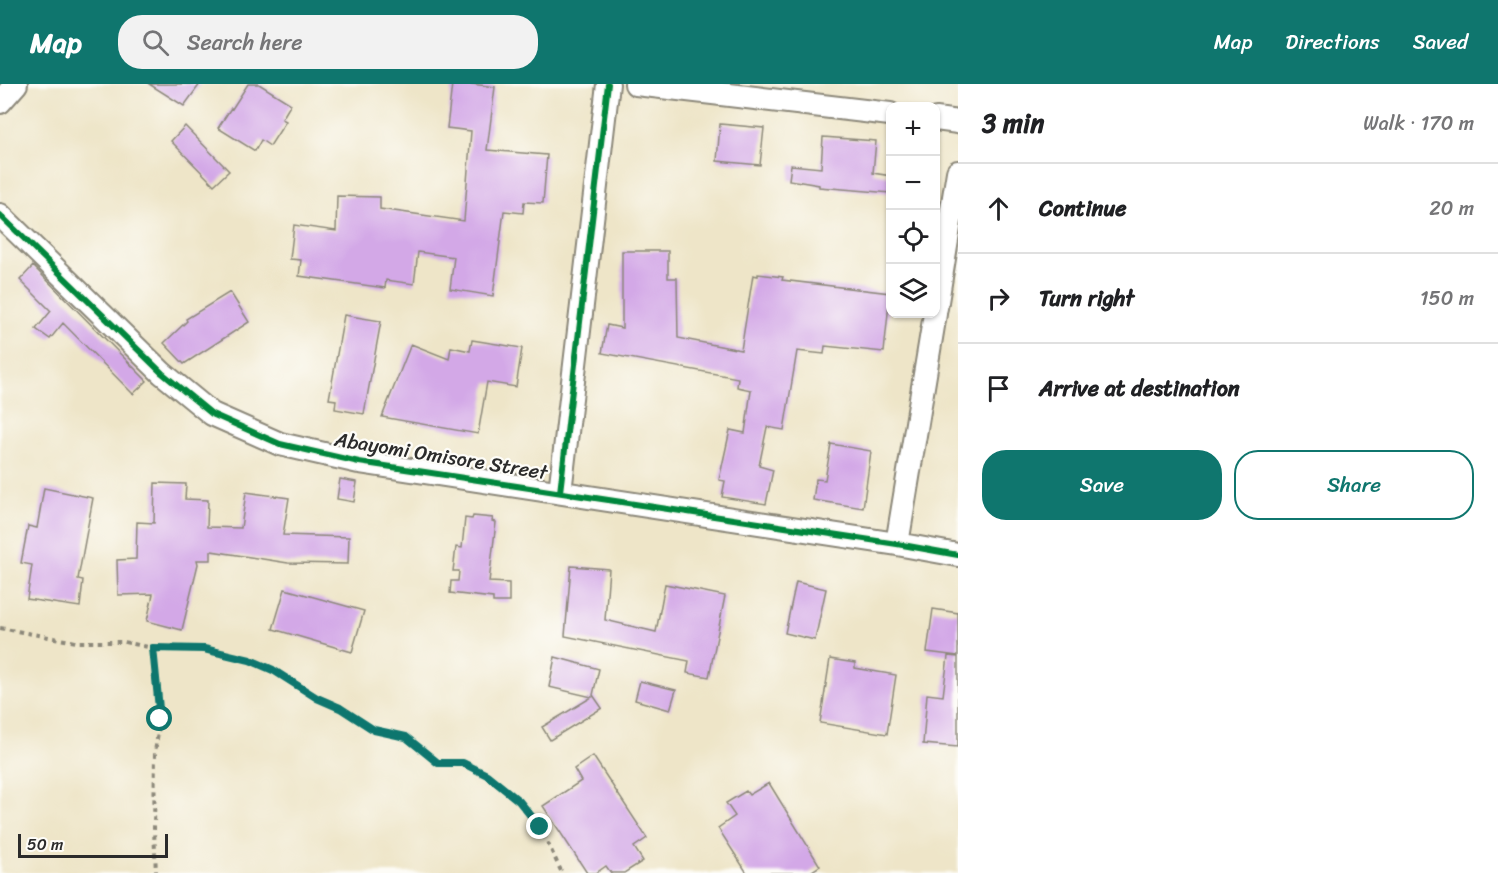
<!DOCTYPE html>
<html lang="en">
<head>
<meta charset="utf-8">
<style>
  :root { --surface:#fff; --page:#f2f2f2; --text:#202124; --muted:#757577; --line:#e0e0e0; --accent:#0f766e }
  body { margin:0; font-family:Sriracha,sans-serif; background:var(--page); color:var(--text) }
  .controls { position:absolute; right:18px; top:18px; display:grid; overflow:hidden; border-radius:12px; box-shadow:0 2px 4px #0004 }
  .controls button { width:54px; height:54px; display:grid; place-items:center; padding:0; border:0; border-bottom:2px solid var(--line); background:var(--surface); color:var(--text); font:30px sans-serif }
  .scale { position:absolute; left:18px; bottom:15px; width:150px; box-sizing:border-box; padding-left:6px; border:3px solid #2b2b2b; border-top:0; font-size:16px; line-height:21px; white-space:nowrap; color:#2b2b2b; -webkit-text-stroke:4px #fdfcf7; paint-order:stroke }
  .stop { position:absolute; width:18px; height:18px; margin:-14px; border:4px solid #0f766e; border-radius:50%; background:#fff }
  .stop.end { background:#0f766e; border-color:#fff; box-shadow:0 2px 6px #0008 }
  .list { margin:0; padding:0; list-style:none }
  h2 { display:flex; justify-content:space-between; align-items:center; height:78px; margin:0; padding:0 24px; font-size:26px }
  h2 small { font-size:20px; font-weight:400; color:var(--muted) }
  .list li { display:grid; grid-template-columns:39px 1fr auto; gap:18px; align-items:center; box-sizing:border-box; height:90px; padding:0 24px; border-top:2px solid var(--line) }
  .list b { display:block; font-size:22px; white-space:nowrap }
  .list em { font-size:20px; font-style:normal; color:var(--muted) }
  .actions { display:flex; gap:12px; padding:18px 24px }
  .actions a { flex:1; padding:14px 0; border:2px solid var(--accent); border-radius:24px; text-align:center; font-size:21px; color:var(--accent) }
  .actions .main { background:var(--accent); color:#fff }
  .icon { flex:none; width:33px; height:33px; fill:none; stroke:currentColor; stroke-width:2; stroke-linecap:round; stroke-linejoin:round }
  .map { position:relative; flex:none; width:958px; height:789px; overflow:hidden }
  header { display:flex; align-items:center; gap:36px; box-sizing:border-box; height:84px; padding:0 30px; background:var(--accent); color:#fff }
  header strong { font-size:28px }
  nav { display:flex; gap:33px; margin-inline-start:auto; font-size:21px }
  .search { width:420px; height:54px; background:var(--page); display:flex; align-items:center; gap:15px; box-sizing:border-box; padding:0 21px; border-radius:24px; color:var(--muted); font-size:22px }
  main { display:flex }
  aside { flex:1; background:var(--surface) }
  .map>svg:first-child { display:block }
  .building { fill:#d3a8e7 }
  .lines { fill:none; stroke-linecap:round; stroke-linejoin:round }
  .minor-casing { stroke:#8c887a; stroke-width:26 }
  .path { stroke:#8c887a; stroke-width:4; stroke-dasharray:4.5 4.5; stroke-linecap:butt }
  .minor { stroke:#fff; stroke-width:22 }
  .cycleway-casing { stroke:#fdfcf7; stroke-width:10 }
  .cycleway { stroke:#00873e; stroke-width:6 }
  .route { stroke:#0f766e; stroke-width:8 }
  .labels { text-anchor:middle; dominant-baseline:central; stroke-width:4.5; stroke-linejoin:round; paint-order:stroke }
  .street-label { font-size:20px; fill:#2b2b2b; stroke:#fdfcf7 }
</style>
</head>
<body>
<header>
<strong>Map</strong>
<div class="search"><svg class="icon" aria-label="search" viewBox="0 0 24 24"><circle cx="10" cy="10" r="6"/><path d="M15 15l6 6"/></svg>Search here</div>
<nav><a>Map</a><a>Directions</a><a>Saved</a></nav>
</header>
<main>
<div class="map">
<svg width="958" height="789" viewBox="0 0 958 789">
  <rect width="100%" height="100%" fill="#fdfcf7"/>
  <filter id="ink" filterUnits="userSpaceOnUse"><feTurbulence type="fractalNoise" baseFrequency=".0167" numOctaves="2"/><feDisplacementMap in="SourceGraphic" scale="12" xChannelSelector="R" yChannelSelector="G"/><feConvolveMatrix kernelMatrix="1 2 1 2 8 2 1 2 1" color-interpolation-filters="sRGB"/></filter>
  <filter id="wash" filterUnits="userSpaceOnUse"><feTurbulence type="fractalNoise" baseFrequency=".008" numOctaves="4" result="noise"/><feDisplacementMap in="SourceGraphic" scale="24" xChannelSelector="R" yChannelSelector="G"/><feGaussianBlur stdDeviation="1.35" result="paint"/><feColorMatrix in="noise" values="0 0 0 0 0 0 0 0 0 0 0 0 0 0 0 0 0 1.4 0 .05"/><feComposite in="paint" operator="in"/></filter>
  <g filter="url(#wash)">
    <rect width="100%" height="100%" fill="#eee5c8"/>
    <g id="blocks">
      <path class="building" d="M 149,0 L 200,0 L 184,22 Z
        M 248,0 L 259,0 L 291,20 L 282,35 L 286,37 L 270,62 L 261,56 L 255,67 L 218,44 L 231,24 L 232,25 Z
        M 452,0 L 472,0 L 495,3 L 487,66 L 547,71 L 543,119 L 524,118 L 523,129 L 504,127 L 493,212 L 450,205 L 454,173 L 418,168 L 414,200 L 386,196 L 385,204 L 299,192 L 301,176 L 290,175 L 294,141 L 336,147 L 337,112 L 380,113 L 380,125 L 464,137 L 471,47 L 447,44 Z
        M 720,40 L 764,44 L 760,81 L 717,77 Z
        M 185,42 L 229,87 L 214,101 L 171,57 Z
        M 823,53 L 876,57 L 873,89 L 891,92 L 891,109 L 819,103 L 819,101 L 789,96 L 791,81 L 821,84 Z
        M 622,167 L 668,167 L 668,194 L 677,194 L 678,254 L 741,266 L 753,191 L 758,192 L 758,190 L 783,193 L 782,196 L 890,209 L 884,268 L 825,262 L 824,270 L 797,267 L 784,346 L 767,343 L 759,382 L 773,386 L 766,420 L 722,413 L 725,397 L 719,396 L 730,346 L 745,349 L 751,306 L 737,303 L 738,294 L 602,269 L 607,241 L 622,244 Z
        M 33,182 L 147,297 L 133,310 L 63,239 L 50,255 L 36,245 L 51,227 L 20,196 Z
        M 230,208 L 249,238 L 184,280 L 164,259 L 187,237 L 186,235 Z
        M 344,231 L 381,237 L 364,330 L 335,325 L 336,316 L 329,315 Z
        M 472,256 L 522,264 L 516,303 L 487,298 L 478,350 L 382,333 L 411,260 L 449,275 L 451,263 L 470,267 Z
        M 831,360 L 871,367 L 863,424 L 813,416 L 816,395 L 825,396 Z
        M 340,395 L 357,398 L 354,418 L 337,415 Z
        M 155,399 L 186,400 L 185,415 L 208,416 L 207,443 L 241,444 L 246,408 L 289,414 L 283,451 L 349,453 L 348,480 L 288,479 L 211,467 L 211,476 L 197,476 L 198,480 L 182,546 L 147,537 L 153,510 L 118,511 L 117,476 L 136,475 L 137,438 L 154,439 Z
        M 44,404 L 93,414 L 78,495 L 83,496 L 80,523 L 27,515 L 32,481 L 21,479 L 28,442 L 37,444 Z
        M 473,432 L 493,434 L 492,437 L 496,438 L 489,498 L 509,499 L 509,518 L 493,518 L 493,514 L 450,509 L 451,497 L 458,497 L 459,487 L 453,487 L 456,463 L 462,464 L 465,434 L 472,435 Z
        M 571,482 L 609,485 L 605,536 L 656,548 L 665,500 L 725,512 L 709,593 L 687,589 L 689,577 L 565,552 Z
        M 796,498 L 826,505 L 815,556 L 785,549 Z
        M 285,505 L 364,527 L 352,568 L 273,545 Z
        M 933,525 L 958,529 L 958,572 L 927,568 Z
        M 948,572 L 958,573 L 958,663 L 923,660 L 927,610 L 943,612 Z
        M 555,573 L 599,585 L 593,611 L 602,624 L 550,656 L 542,643 L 592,613 L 549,603 Z
        M 830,575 L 855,579 L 855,584 L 896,591 L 887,650 L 820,639 Z
        M 640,597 L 676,606 L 670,626 L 635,616 Z
        M 593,672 L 647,754 L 634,763 L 643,777 L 624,789 L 611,789 L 606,782 L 596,789 L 587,789 L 543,722 L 581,697 L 574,685 Z
        M 769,699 L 820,782 L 809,789 L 747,789 L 718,744 L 735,732 L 726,719 L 746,707 L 749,711 Z"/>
    </g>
  </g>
  <g filter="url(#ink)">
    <use href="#blocks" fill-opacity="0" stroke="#8c887a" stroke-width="1.5"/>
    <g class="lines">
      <g class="minor-casing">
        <path id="minor" d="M 636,0 L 890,30
          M 0,18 L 16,0
          M 936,35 L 958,38
          M 0,131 L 162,289 L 212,330 L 280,360 L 359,378 L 897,460 L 958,471
          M 936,224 L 958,88
          M 560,408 L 608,0
          M 897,460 L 935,230"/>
      </g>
      <path class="path" d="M 0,544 L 76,558 L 124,558 L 153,564 L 160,635 L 155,668 L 154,746 L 156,789
        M 153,564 L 204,565 L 251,576 L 273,586 L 317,614 L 340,623 L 374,646 L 406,653 L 438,679 L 463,679 L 487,691 L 519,717 L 540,743 L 562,789"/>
      <use href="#minor" class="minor"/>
      <g class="cycleway-casing">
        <path id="cycleway" d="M 0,131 L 162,289 L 212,330 L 280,360 L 359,378 L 897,460 L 958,471
          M 560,408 L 608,0"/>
      </g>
      <use href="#cycleway" class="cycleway"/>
    </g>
  </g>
  <g class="lines" filter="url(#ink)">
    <path class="route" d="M 160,635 L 153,564 L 204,565 L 250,576 L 273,586 L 317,614 L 340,624 L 374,646 L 406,653 L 438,679 L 463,679 L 487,691 L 519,717 L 540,743"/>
  </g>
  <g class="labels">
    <g class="street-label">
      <text transform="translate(441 372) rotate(9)">Abayomi Omisore Street</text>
    </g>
  </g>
</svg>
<div class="controls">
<button>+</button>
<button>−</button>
<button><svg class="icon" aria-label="locate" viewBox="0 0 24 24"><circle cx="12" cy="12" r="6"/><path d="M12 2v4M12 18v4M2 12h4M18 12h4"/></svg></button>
<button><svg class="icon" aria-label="layers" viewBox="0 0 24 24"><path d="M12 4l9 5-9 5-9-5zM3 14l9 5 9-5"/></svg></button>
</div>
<div class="scale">50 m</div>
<div class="stop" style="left:160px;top:635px"></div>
<div class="stop end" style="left:540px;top:743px"></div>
</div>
<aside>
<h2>3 min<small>Walk · 170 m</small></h2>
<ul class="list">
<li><svg class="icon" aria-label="ahead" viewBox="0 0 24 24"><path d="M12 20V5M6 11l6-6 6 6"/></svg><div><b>Continue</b></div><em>20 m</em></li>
<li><svg class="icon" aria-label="right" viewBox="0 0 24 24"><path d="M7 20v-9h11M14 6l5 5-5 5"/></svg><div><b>Turn right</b></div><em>150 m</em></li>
<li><svg class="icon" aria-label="arrive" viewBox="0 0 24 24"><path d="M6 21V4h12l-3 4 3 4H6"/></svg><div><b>Arrive at destination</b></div></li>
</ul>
<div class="actions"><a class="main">Save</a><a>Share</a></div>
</aside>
</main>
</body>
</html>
